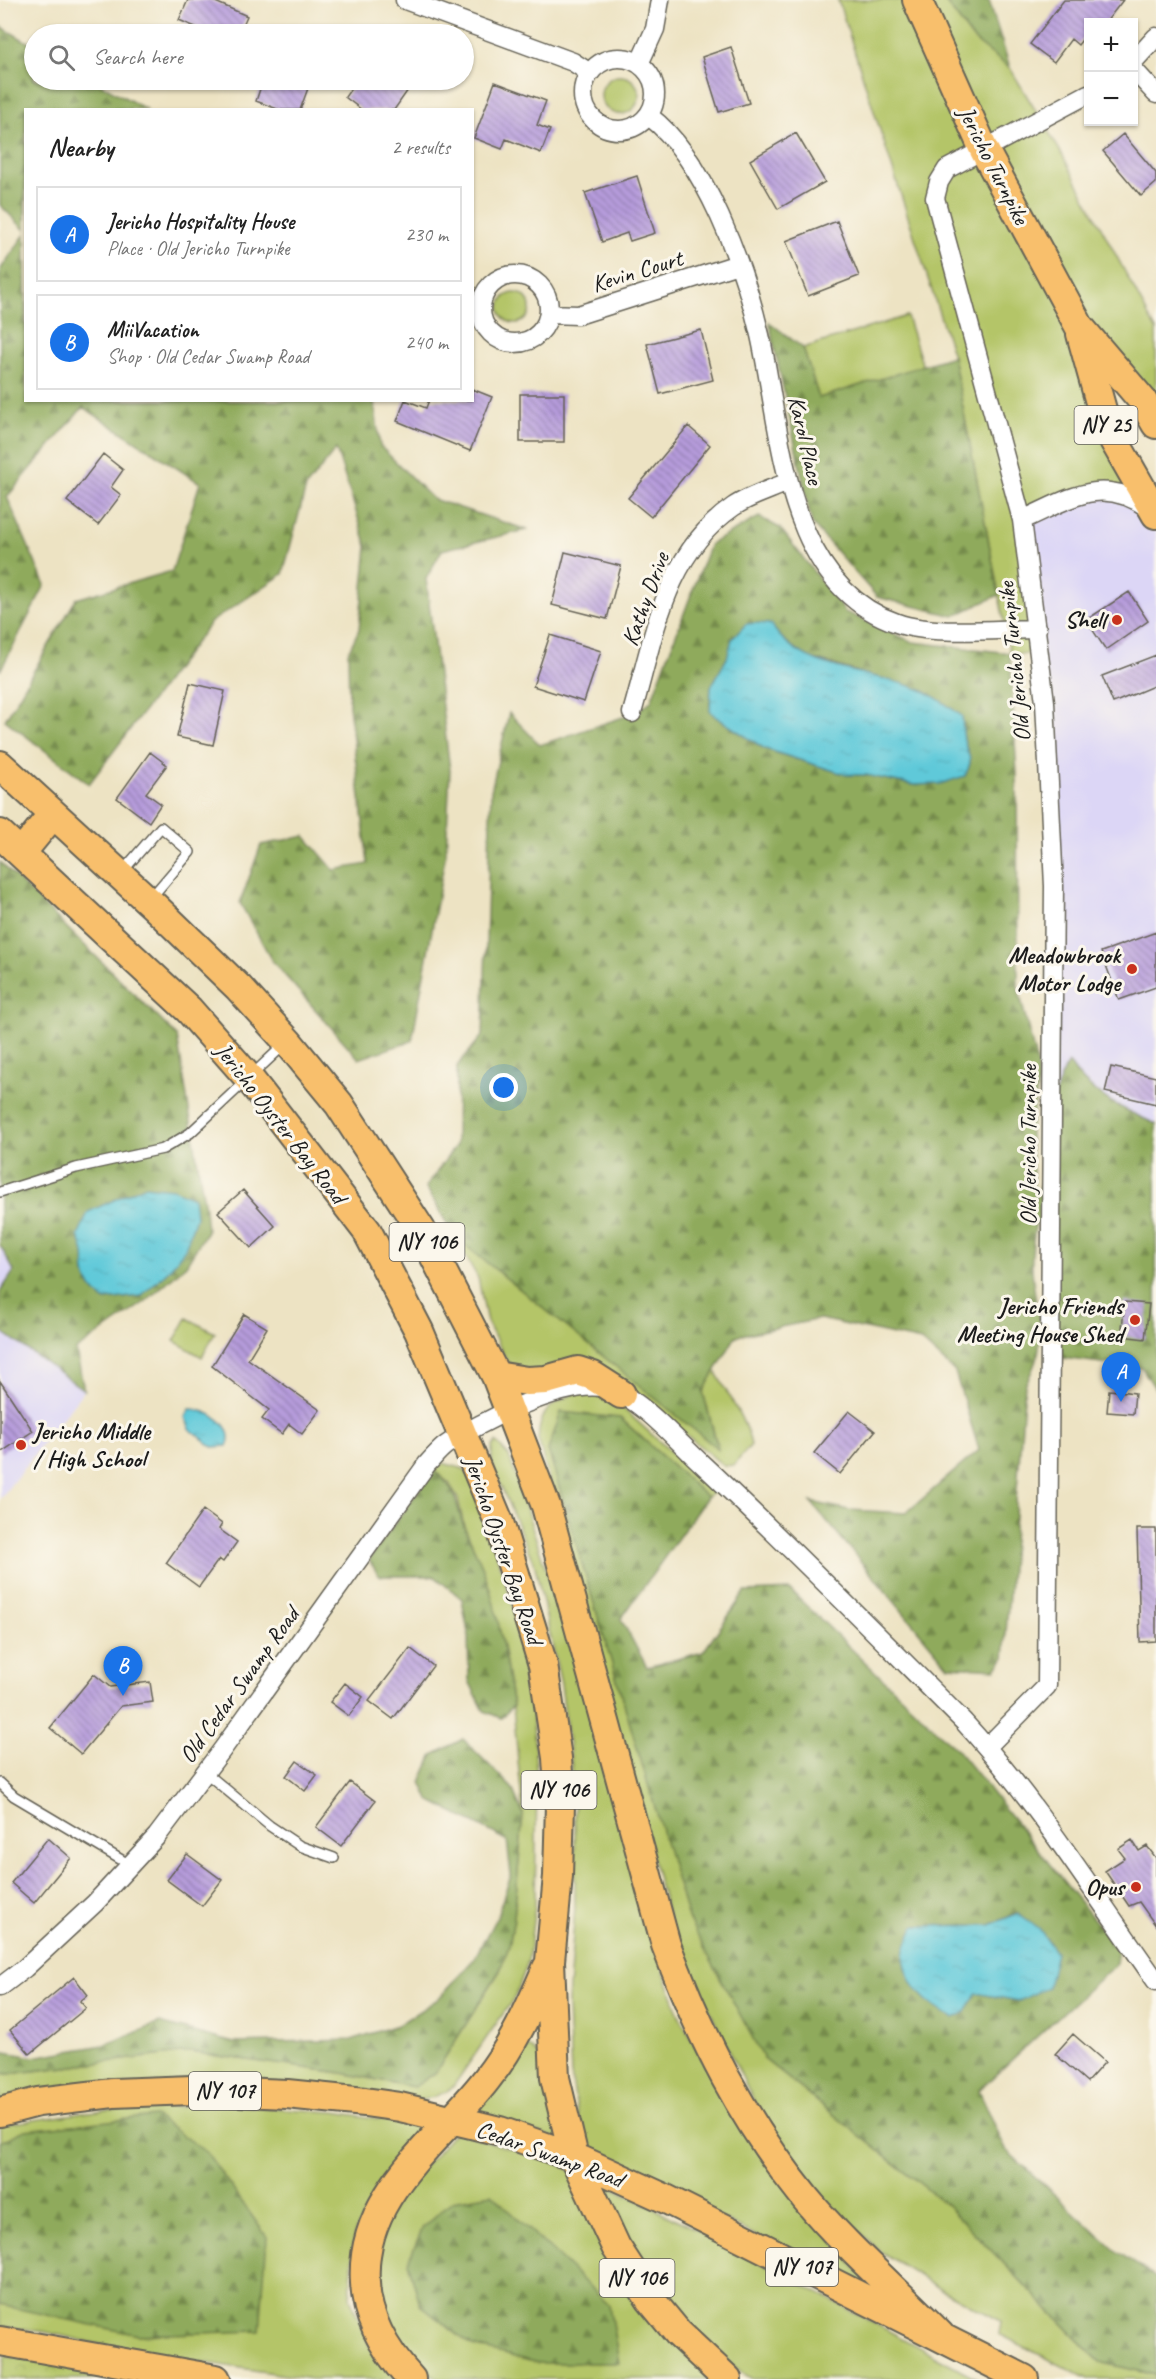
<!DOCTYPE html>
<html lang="en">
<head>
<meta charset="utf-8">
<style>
  :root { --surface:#fff; --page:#f6f6f6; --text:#222; --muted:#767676; --line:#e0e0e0; --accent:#1a73e8 }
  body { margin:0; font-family:Caveat,sans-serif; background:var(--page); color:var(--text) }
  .controls { position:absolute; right:18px; top:18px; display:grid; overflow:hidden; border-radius:0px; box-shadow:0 2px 4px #0004 }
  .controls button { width:54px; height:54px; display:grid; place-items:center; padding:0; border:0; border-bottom:2px solid var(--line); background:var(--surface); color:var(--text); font:30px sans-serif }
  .you { position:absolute; left:504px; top:1088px; width:21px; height:21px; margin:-15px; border:4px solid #fff; border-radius:50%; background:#1a73e8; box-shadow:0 0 0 9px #1a73e833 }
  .badge { display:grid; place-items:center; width:39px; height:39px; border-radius:50%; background:var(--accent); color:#fff; font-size:20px; font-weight:700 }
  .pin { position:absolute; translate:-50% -50px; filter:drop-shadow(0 2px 3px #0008) }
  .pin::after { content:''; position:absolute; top:32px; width:21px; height:18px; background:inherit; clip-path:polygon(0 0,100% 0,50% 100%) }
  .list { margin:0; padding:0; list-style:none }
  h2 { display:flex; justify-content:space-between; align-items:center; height:78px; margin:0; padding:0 24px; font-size:26px }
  h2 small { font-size:20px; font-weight:400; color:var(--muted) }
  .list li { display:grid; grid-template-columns:39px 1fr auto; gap:18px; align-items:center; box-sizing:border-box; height:96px; margin:0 12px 12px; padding:0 12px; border:2px solid var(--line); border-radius:0px }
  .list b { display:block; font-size:22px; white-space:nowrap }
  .list p { margin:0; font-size:20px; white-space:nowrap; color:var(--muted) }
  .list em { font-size:20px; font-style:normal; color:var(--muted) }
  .icon { flex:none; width:33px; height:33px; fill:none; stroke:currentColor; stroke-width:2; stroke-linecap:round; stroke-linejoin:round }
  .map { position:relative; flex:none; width:1156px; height:2379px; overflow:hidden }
  .search { position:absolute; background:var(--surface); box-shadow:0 2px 4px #0004; left:24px; top:24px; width:450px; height:66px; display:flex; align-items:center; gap:15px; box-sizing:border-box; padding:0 21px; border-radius:33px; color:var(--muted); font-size:22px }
  .panel { position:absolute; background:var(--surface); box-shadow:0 2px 4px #0004; left:24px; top:108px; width:450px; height:294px; border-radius:0px }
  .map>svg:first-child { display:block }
  .built { fill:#dcd6f6 }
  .grass { fill:#b4c568; stroke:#687042; stroke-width:1.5 }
  .forest { fill:url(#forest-firs); stroke:#56633c; stroke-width:1.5; fill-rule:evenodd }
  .park { fill:url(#park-crowns); stroke:#687042; stroke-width:1.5 }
  .water { fill:url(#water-ripples); stroke:#3e727a; stroke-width:1.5 }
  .building { fill:url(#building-back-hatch) }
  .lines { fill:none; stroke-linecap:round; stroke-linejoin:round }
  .lane-casing { stroke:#656256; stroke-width:12 }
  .street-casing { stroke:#656256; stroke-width:21 }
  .primary-casing { stroke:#656256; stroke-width:32 }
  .lane { stroke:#fff; stroke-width:9 }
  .street { stroke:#fff; stroke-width:18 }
  .primary { stroke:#f8bf6c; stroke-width:28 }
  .poi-dot { fill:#c8321e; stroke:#fbf7ec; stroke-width:2 }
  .labels { text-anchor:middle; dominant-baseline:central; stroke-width:6; stroke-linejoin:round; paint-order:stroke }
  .shield { fill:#fbf7ec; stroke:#5f5e5a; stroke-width:1.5 }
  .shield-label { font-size:22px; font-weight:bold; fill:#1c1c1c }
  .street-label { font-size:24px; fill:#1c1c1c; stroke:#fbf7ec }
  .poi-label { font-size:24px; font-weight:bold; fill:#1c1c1c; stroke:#fbf7ec; text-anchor:end }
</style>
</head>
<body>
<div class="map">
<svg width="1156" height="2379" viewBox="0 0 1156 2379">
  <defs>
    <pattern id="forest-firs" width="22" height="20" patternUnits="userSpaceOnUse" patternTransform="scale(1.5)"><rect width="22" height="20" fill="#8faa5c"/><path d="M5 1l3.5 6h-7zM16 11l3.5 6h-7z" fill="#748a4b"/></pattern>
    <pattern id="park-crowns" width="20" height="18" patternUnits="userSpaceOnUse" patternTransform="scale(1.5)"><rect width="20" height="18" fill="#b4c568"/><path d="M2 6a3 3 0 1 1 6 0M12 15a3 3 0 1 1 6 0" fill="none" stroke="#9aa95a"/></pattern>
    <pattern id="water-ripples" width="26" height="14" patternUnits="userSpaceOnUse" patternTransform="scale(1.5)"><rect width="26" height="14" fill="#5fc9d9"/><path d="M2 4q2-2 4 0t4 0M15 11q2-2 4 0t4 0" fill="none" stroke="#52acba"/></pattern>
    <pattern id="building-back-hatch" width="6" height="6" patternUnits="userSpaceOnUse" patternTransform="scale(1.5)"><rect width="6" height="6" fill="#b69bdb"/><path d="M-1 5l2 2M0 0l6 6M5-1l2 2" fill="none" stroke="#937eb1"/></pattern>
  </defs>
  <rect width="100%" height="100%" fill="#fbf7ec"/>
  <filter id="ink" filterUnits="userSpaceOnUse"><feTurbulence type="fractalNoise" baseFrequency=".0167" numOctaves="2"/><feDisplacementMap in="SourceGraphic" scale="12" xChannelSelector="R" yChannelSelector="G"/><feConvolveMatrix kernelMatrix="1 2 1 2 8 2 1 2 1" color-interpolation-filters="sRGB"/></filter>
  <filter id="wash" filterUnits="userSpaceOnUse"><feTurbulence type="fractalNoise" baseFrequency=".008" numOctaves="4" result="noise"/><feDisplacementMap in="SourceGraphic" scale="24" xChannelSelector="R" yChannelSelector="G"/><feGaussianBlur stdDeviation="1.35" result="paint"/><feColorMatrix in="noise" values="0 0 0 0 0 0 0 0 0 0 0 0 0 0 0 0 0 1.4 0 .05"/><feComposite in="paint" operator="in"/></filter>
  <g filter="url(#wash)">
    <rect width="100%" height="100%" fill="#ede3c3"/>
    <path class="built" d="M 1098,492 L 1156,518 L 1156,1124 L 1094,1096 L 1054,1094 L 1056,898 L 1024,521 Z
      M 0,1245 L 15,1271 L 0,1292 Z
      M 0,1330 L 84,1390 L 0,1499 Z"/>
    <path class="grass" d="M 838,0 L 944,0 L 974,40 L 1010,68 L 1062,154 L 1156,330 L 1156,414 L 1080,327 L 1154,516 L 1098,492 L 1024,521 L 1041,655 L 1010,653 L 953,356 Z
      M601 95a19 19 0 1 1 38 0a19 19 0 1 1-38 0Z
      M500 308a15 15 0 1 1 30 0a15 15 0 1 1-30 0Z
      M 907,316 L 923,367 L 819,399 L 803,348 Z
      M 454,1236 L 718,1448 L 703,1392 L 715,1370 C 727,1395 746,1419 751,1445 L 734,1465 L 724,1466 L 613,1374 L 515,1372 L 508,1363 L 487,1322 L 478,1278 Z
      M 187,1318 L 215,1333 L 202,1357 L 174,1341 Z
      M 576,1393 L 599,1395 L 618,1404 L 715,1492 L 707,1497 L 620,1418 L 548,1450 L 764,2059 L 947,2205 L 1100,2362 L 1156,2375 L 1156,2379 L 1088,2379 L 999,2334 L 1001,2321 L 944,2291 L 881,2252 L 826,2200 L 763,2120 L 673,1934 L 538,1439 C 540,1410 550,1404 576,1393 Z
      M 496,1442 L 509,1456 L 582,1680 L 645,1916 L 678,2013 L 730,2113 L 866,2281 L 861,2287 L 584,2151 L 571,2074 L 568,2003 L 575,1908 L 575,1790 L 561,1684 L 535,1566 L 492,1465 L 492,1447 Z
      M 443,1463 L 464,1469 L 473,1480 L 514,1610 L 532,1710 L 537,1781 L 535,1905 L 528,1961 L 516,1995 L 452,2088 C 425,2106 399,2101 367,2098 L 0,2110 L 0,2075 L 189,2052 L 342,2073 L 414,2087 L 435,2073 L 500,1971 L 509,1946 L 514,1918 L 523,1814 L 513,1706 L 502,1641 L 483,1568 L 464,1526 L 458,1499 L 449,1483 L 433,1470 Z
      M 529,2047 C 552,2058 555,2116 559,2139 L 477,2115 L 478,2105 L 518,2055 Z
      M 224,2105 L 334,2112 L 427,2126 L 380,2180 L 354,2235 L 350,2298 L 376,2359 L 398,2379 L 311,2379 L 124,2350 L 46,2332 L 0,2326 L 0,2125 L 104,2110 Z
      M 456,2131 L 568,2168 L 708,2379 L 439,2379 C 413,2367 392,2342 384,2315 C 380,2305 375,2294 374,2284 C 368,2217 416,2177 456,2131 Z
      M 610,2186 L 768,2266 L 978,2379 L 752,2379 C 684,2335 638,2262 601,2192 Z"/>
    <path class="forest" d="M 944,0 L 989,0 L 1010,68 L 974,40 Z
      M 0,26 L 34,46 L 34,80 L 93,80 L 146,109 L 26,110 L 25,230 L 0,205 Z
      M 25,234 L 26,400 L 374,401 L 380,446 L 433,499 L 527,530 L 442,550 L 426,579 L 450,770 L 446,852 L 412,1041 L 359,1059 L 273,962 L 240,903 L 261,845 L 305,836 L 334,870 L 368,864 L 349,705 L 348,653 L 359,629 L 367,546 L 336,449 L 306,487 L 283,574 L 211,622 L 89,784 L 5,720 L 76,599 L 172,571 L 200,483 L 83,407 L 7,497 L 45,585 L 0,671 L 0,270 Z
      M 769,322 L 803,348 L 819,398 L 953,356 L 999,595 L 954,616 L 877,597 L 812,524 Z
      M 759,517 L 780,528 L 845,612 L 913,642 L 1010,653 L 1017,775 L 1018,987 L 1037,1064 L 1038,1082 L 1030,1133 L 1035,1200 C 1054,1162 1043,1098 1069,1063 C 1088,1093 1124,1110 1156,1124 L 1156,1390 L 1142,1368 L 1062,1358 L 1055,1353 L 1045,1232 L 1036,1220 C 1034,1235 1031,1252 1032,1267 C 1034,1317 1053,1335 1025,1385 L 1004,1659 L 996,1669 L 948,1666 L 811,1502 L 849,1510 L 906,1513 L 979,1450 L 955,1372 L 921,1341 L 820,1319 L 736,1336 L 703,1392 L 718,1449 L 454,1236 L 426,1187 L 456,1145 L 457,1066 L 483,1035 L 491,791 L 509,713 L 540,745 L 635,713 L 651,701 L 710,544 ZM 777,634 L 804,656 L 923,691 L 962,717 C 963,725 962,734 965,743 C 969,760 974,757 965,776 L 913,785 L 866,775 L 847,775 L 765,749 L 716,717 L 710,705 L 711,687 L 727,658 Z
      M 0,862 L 177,1036 L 205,1208 L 207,1231 L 186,1265 L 145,1302 L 76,1350 L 84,1390 L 0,1330 L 0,1292 L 14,1271 L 0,1245 ZM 86,1251 L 141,1296 L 104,1300 C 83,1282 83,1277 86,1251 Z
      M 561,1412 L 620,1418 L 707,1497 L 621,1619 L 647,1667 L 703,1652 L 745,1592 L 790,1590 L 959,1752 L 1118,1949 L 1116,1964 L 979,2090 L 1006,2150 L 1115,2250 L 1156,2278 L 1156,2375 L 1100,2362 L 947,2205 L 764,2059 L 688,1918 L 548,1450 ZM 1017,1913 L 1019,2001 L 976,1993 L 914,1926 L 990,1925 Z
      M 433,1470 C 461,1493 453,1499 465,1529 C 470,1541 477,1554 482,1566 C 499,1610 505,1660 513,1706 L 501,1718 L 484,1711 L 469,1681 L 468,1633 L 462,1599 L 434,1576 L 379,1576 L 369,1560 Z
      M 463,1739 L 512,1788 L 523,1814 L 514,1918 L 509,1946 L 500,1970 L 435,2073 L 414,2087 L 342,2073 L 189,2052 L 0,2075 L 0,2051 L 33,2057 L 104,2045 L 160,2023 L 234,2043 L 351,2040 L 398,2025 L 438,1999 L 474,1959 L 497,1916 L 511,1875 L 507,1840 L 429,1800 L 421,1782 L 433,1755 Z
      M 155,2116 L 207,2153 L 267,2237 L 260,2331 L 138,2335 L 0,2305 L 0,2142 L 25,2130 Z
      M 492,2194 L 609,2305 L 619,2363 L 538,2363 L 472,2346 L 420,2305 L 408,2262 L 423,2227 L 452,2201 Z"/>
    <path class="park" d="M 6,2356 L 146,2379 L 0,2379 Z"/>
    <path class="water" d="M 755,623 L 771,624 C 801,674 876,670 924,691 C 937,697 951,708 962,716 C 963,725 962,734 965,743 C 969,760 974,757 965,776 L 940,784 L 913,785 L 866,775 L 847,775 L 765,749 L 716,717 L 710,711 L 711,687 L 727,658 L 732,639 L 746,624 Z
      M 144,1186 L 173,1189 L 194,1198 L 196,1217 L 185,1249 L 169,1270 L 141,1296 L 104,1300 C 71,1272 94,1267 78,1236 L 88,1212 Z
      M 190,1409 C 207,1408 237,1426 227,1446 L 213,1447 L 190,1429 L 185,1417 Z
      M 1018,1913 L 1039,1928 L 1056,1953 L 1048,1987 L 1019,2001 L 976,1993 L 966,2012 L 954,2018 C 928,2006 908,1988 904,1958 C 903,1949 911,1935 914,1926 L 990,1925 Z"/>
    <g id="blocks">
      <path class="building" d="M 188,0 L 211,0 L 247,16 L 239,34 L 212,34 L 179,20 Z
        M 1064,0 L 1123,0 L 1106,22 L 1089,22 L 1089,31 L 1078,45 L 1071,39 L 1054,62 L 1030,44 Z
        M 731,47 L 749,103 L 719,112 L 702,57 Z
        M 263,80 L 311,80 L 300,110 L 280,110 L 256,101 Z
        M 357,80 L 415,80 L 394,110 L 362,110 L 345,97 Z
        M 495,82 L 546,101 L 537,125 L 550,130 L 541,153 L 506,139 L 502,149 L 474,138 Z
        M 796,133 L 825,182 L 778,209 L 750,160 Z
        M 1123,134 L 1156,173 L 1156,183 L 1141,196 L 1103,151 Z
        M 637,176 L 655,233 L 630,241 L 627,233 L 602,242 L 585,193 Z
        M 837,221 L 859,276 L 808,296 L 786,241 Z
        M 701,330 L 713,380 L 660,394 L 647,344 Z
        M 472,389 L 492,397 L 470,451 L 397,421 L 405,400 L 426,408 L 429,400 L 472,400 Z
        M 520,394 L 564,394 L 564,442 L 520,442 Z
        M 688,426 L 710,445 L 651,517 L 628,498 Z
        M 103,454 L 123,470 L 111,487 L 121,495 L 98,525 L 67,501 Z
        M 565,552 L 621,566 L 607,619 L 552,605 Z
        M 1129,592 L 1148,621 L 1106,650 L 1086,620 Z
        M 550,635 L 601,651 L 584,702 L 533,686 Z
        M 1156,655 L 1156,685 L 1113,703 L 1102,676 Z
        M 190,683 L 225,691 L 213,745 L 177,737 Z
        M 150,752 L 167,765 L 146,793 L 161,804 L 149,822 L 117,798 Z
        M 1156,932 L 1156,987 L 1119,1000 L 1101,952 Z
        M 1111,1067 L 1156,1077 L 1156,1104 L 1105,1092 Z
        M 243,1190 L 275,1226 L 251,1248 L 218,1212 Z
        M 1125,1302 L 1149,1304 L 1145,1339 L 1121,1336 Z
        M 244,1314 L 267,1328 L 248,1359 L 320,1410 L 302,1434 L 289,1424 L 282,1434 L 262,1419 L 269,1410 L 212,1366 Z
        M 0,1381 L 33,1431 L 0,1453 Z
        M 1109,1390 L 1135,1393 L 1133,1414 L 1107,1412 Z
        M 849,1411 L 875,1431 L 840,1474 L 814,1453 Z
        M 203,1510 L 222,1524 L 219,1529 L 237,1542 L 223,1562 L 219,1559 L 199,1587 L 166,1563 Z
        M 1137,1529 L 1156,1529 L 1156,1641 L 1140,1642 Z
        M 410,1648 L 433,1666 L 393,1719 L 369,1701 Z
        M 94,1674 L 110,1687 L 150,1682 L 153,1702 L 121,1706 L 81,1754 L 50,1728 Z
        M 345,1683 L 363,1697 L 349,1716 L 330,1702 Z
        M 297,1761 L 317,1775 L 305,1791 L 286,1776 Z
        M 350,1782 L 375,1801 L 341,1846 L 316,1827 Z
        M 48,1838 L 71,1858 L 34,1903 L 11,1883 Z
        M 1132,1840 L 1139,1851 L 1147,1846 L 1156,1858 L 1156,1926 L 1139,1902 L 1129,1906 L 1105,1871 L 1125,1858 L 1118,1849 Z
        M 187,1854 L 222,1880 L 202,1906 L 167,1880 Z
        M 74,1977 L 88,1995 L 80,2001 L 86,2008 L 30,2054 L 10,2030 Z
        M 1073,2034 L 1105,2062 L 1087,2082 L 1055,2054 Z"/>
    </g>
  </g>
  <g filter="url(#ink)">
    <use href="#blocks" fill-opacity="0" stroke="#656256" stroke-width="1.5"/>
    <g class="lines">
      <g class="lane-casing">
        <path id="lane" d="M 121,873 L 161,827 L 190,852 L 150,899
          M 0,1192 L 76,1168 L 163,1149 L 190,1133 L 285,1044
          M 205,1772 L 270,1826 L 300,1846 L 334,1858
          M 0,1783 L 14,1796 L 130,1865"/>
      </g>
      <g class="street-casing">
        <path id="street" d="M 405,0 L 573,62 L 590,73
          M583 94a36 36 0 1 1 72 0a36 36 0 1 1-72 0Z
          M 1134,61 L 1156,37
          M 639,64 L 655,29 L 660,0
          M 1134,70 L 1156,94
          M 649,116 C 705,158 744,267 760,335 C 782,431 784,585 897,623 C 933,636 997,629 1037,629
          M481 309a34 34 0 1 1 68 0a34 34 0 1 1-68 0Z
          M 549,314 L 578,315 L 738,264
          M 1022,520 C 1068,500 1101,474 1148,508
          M 632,713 C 654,638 664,555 733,507 C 749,496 770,490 788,482
          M 987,1747 L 1047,1686 L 1054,886 L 1045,702 L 1022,520 L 935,198 L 939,182 L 947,169 L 1088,94
          M 0,1987 L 25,1968 L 95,1903 L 157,1836 L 222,1750 L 427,1464 C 433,1458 439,1450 446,1445 C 479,1422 567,1378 606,1388 C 639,1396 676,1440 701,1463 C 791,1547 877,1635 964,1722 C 1036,1800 1094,1894 1156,1981"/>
      </g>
      <g class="primary-casing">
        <path id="primary" d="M 917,0 L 984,150 L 1079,326 L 1142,400 L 1156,424
          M 1081,334 L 1107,428 L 1156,514
          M 0,765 L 154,906 L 239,988 L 288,1042 L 339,1104 L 421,1230 L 496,1376 L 546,1506 L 666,1945 C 701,2038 743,2121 806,2199 C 845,2246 897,2291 940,2335
          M 0,834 L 189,1010 L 248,1077 L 367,1231 L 419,1331 L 499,1522 L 543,1665 L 557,1758 L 560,1804 L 558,1876 L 550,1961 L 555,2078 L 574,2157 L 616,2247 L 650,2299 L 678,2333 L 727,2379
          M 21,853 L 53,814
          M 496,1376 L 527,1381 L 546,1380 L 578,1371 L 593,1376 L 621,1394
          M 0,2112 L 38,2102 L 113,2093 L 192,2090 L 287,2094 L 365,2102 L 400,2107 L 500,2131 L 574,2157 L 664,2198 L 1024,2379
          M 0,2341 L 216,2379
          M 411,2379 C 386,2352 367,2321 365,2283 C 359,2195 437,2143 486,2080 C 513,2046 530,2008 547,1968"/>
      </g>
      <use href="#lane" class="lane"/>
      <use href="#street" class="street"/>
      <use href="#primary" class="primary"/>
    </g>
  </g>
  <g class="poi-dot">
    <circle cx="1117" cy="620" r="6"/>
    <circle cx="1132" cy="969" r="6"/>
    <circle cx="1135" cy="1320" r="6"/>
    <circle cx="21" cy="1445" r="6"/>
    <circle cx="1136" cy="1887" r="6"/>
  </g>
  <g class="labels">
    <g class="shield">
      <rect x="1074.5" y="406" width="63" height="38" rx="4.5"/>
      <rect x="389.5" y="1223" width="75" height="38" rx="4.5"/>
      <rect x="521.5" y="1771" width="75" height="38" rx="4.5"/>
      <rect x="189" y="2072" width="72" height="38" rx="4.5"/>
      <rect x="766" y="2248" width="72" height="38" rx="4.5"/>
      <rect x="599.5" y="2259" width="75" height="38" rx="4.5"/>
    </g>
    <g class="shield-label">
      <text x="1106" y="425">NY 25</text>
      <text x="427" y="1242">NY 106</text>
      <text x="559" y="1790">NY 106</text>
      <text x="225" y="2091">NY 107</text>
      <text x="802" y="2267">NY 107</text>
      <text x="637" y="2278">NY 106</text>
    </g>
    <g class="street-label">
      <text transform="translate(994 165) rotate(63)">Jericho Turnpike</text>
      <text transform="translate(637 271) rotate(-17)">Kevin Court</text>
      <text transform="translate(806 440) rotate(77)">Karol Place</text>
      <text transform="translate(645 599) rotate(-70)">Kathy Drive</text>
      <text transform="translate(1014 662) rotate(-96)">Old Jericho Turnpike</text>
      <text transform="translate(281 1123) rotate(52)">Jericho Oyster Bay Road</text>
      <text transform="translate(1028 1145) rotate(-90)">Old Jericho Turnpike</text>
      <text transform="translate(504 1550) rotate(71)">Jericho Oyster Bay Road</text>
      <text transform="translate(239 1685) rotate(-54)">Old Cedar Swamp Road</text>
      <text transform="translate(550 2154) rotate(20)">Cedar Swamp Road</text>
    </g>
    <g class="poi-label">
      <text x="1105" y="620">Shell</text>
      <text x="1120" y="955">Meadowbrook<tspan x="1120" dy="28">Motor Lodge</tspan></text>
      <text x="1123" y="1306">Jericho Friends<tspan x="1123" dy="28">Meeting House Shed</tspan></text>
      <text x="33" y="1431" text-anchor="start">Jericho Middle<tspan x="33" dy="28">/ High School</tspan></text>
      <text x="1124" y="1887">Opus</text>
    </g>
  </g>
</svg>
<div class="controls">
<button>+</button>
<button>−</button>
</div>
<div class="you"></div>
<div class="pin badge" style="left:1121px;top:1402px">A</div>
<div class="pin badge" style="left:123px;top:1696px">B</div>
<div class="search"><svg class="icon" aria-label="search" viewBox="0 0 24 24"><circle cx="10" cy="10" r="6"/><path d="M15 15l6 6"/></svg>Search here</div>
<section class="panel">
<h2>Nearby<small>2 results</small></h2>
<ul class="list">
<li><span class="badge">A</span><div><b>Jericho Hospitality House</b><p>Place · Old Jericho Turnpike</p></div><em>230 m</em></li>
<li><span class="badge">B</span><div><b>MiiVacation</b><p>Shop · Old Cedar Swamp Road</p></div><em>240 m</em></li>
</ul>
</section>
</div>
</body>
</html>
